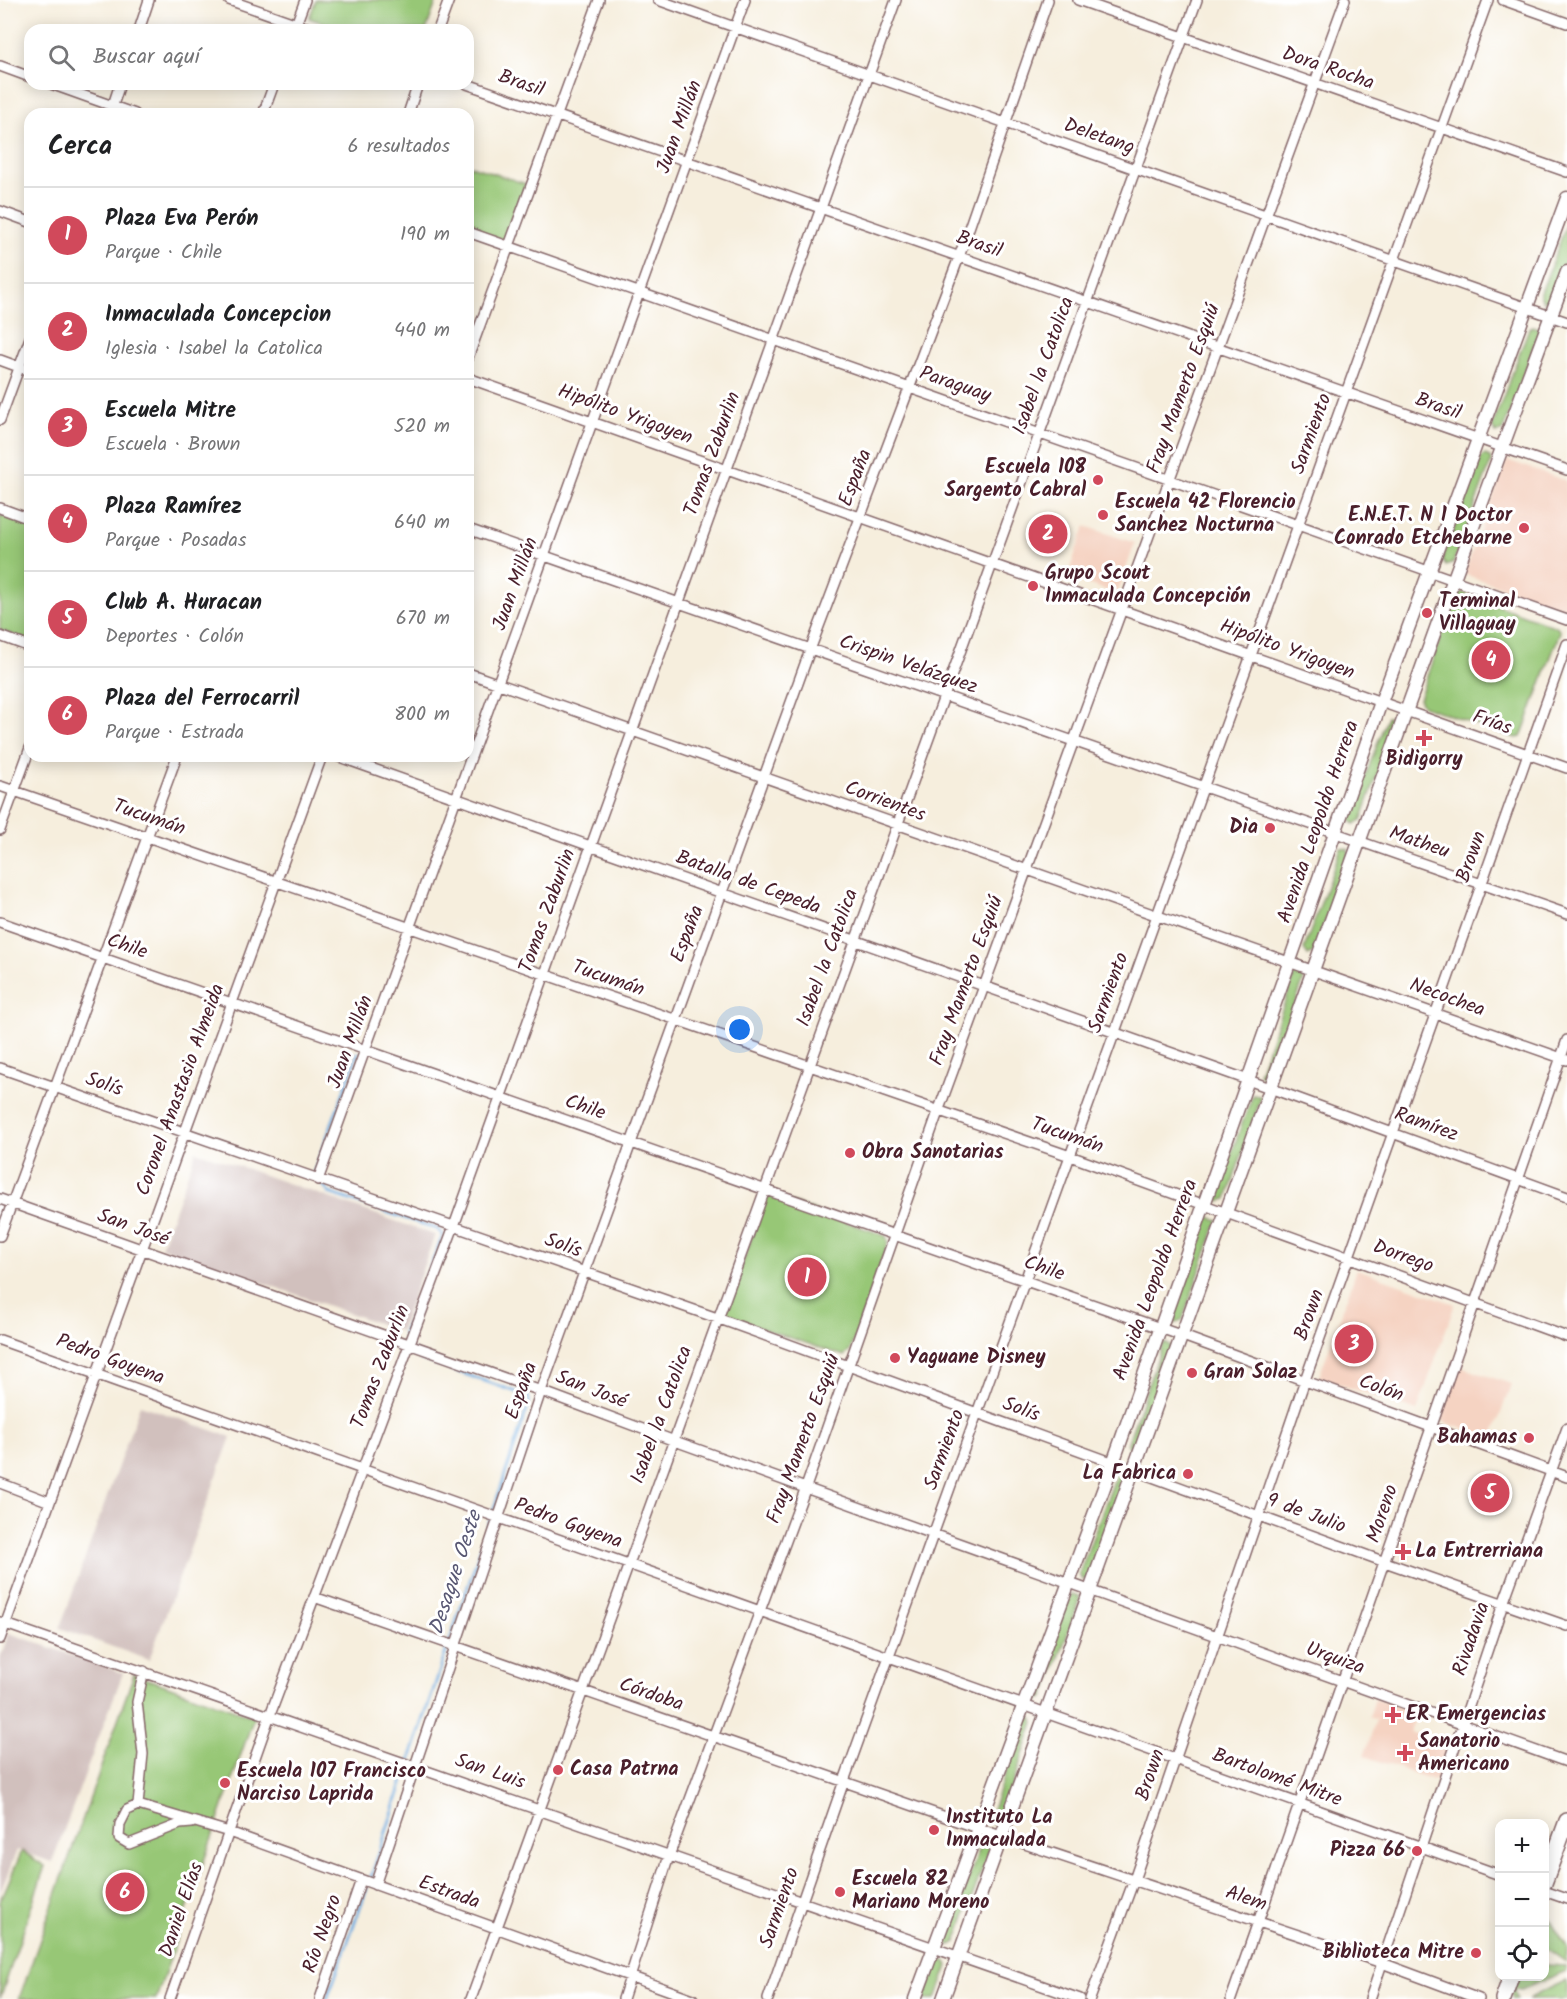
<!DOCTYPE html>
<html lang="es">
<head>
<meta charset="utf-8">
<style>
  :root { --surface:#fff; --page:#f6f6f6; --text:#202124; --muted:#757577; --line:#e0e0e0; --accent:#d1495b }
  body { margin:0; font-family:Kalam,sans-serif; background:var(--page); color:var(--text) }
  .controls { position:absolute; right:18px; bottom:18px; display:grid; overflow:hidden; border-radius:12px; box-shadow:0 3px 15px #0003 }
  .controls button { width:54px; height:54px; display:grid; place-items:center; padding:0; border:0; border-bottom:2px solid var(--line); background:var(--surface); color:var(--text); font:30px sans-serif }
  .you { position:absolute; left:740px; top:1030px; width:21px; height:21px; margin:-15px; border:4px solid #fff; border-radius:50%; background:#1a73e8; box-shadow:0 0 0 9px #1a73e833 }
  .badge { display:grid; place-items:center; width:39px; height:39px; border-radius:50%; background:var(--accent); color:#fff; font-size:20px; font-weight:700 }
  .pin { position:absolute; translate:-50% -50%; border:3px solid #fff; box-shadow:0 2px 6px #0006 }
  .list { margin:0; padding:0; list-style:none }
  h2 { display:flex; justify-content:space-between; align-items:center; height:78px; margin:0; padding:0 24px; font-size:26px }
  h2 small { font-size:20px; font-weight:400; color:var(--muted) }
  .list li { display:grid; grid-template-columns:39px 1fr auto; gap:18px; align-items:center; box-sizing:border-box; height:96px; padding:0 24px; border-top:2px solid var(--line) }
  .list b { display:block; font-size:22px; white-space:nowrap }
  .list p { margin:0; font-size:20px; white-space:nowrap; color:var(--muted) }
  .list em { font-size:20px; font-style:normal; color:var(--muted) }
  .icon { flex:none; width:33px; height:33px; fill:none; stroke:currentColor; stroke-width:2; stroke-linecap:round; stroke-linejoin:round }
  .map { position:relative; flex:none; width:1567px; height:1999px; overflow:hidden }
  .search { position:absolute; background:var(--surface); box-shadow:0 3px 15px #0003; left:24px; top:24px; width:450px; height:66px; display:flex; align-items:center; gap:15px; box-sizing:border-box; padding:0 21px; border-radius:18px; color:var(--muted); font-size:22px }
  .panel { position:absolute; background:var(--surface); box-shadow:0 3px 15px #0003; left:24px; top:108px; width:450px; height:654px; border-radius:18px }
  .map>svg:first-child { display:block }
  .built { fill:#f5d3c2 }
  .industrial { fill:#d1c0bd }
  .green { fill:#97c776; stroke:#707350; stroke-width:1.5 }
  .lines { fill:none; stroke-linecap:round; stroke-linejoin:round }
  .stream { stroke:#6dace0; stroke-width:3 }
  .minor-casing { stroke:#866769; stroke-width:12 }
  .tertiary-casing { stroke:#866769; stroke-width:15 }
  .primary-casing { stroke:#866769; stroke-width:18 }
  .minor { stroke:#fff; stroke-width:9 }
  .tertiary { stroke:#fff; stroke-width:12 }
  .primary { stroke:#fff; stroke-width:15 }
  .poi-dot { fill:#d1495b; stroke:#fff; stroke-width:2 }
  .labels { text-anchor:middle; dominant-baseline:central; stroke-width:6; stroke-linejoin:round; paint-order:stroke }
  .street-label { font-size:20px; fill:#4a1f2b; stroke:#fff }
  .poi-label { font-size:20px; font-weight:bold; fill:#4a1f2b; stroke:#fff; text-anchor:start }
  .water-label { font-size:21px; font-style:italic; fill:#585773; stroke:#fff }
</style>
</head>
<body>
<div class="map">
<svg width="1567" height="1999" viewBox="0 0 1567 1999">
  <rect width="100%" height="100%" fill="#fff"/>
  <filter id="ink" filterUnits="userSpaceOnUse"><feTurbulence type="fractalNoise" baseFrequency=".0167" numOctaves="2"/><feDisplacementMap in="SourceGraphic" scale="12" xChannelSelector="R" yChannelSelector="G"/><feConvolveMatrix kernelMatrix="1 2 1 2 8 2 1 2 1" color-interpolation-filters="sRGB"/></filter>
  <filter id="wash" filterUnits="userSpaceOnUse"><feTurbulence type="fractalNoise" baseFrequency=".008" numOctaves="4" result="noise"/><feDisplacementMap in="SourceGraphic" scale="24" xChannelSelector="R" yChannelSelector="G"/><feGaussianBlur stdDeviation="1.35" result="paint"/><feColorMatrix in="noise" values="0 0 0 0 0 0 0 0 0 0 0 0 0 0 0 0 0 1.4 0 .05"/><feComposite in="paint" operator="in"/></filter>
  <g filter="url(#wash)">
    <rect width="100%" height="100%" fill="#f6eedd"/>
    <path class="built" d="M 1507,460 L 1567,481 L 1567,610 L 1464,574 Z
      M 1085,526 L 1135,543 L 1117,594 L 1067,577 Z
      M 1357,1269 L 1455,1304 L 1417,1411 L 1319,1377 Z
      M 1458,1366 L 1511,1384 L 1492,1439 L 1444,1422 L 1441,1416 Z
      M 1375,1699 L 1416,1713 L 1410,1732 L 1421,1736 L 1420,1741 L 1446,1750 L 1436,1781 L 1364,1756 L 1376,1720 L 1369,1717 Z"/>
    <path class="industrial" d="M 196,1151 L 435,1235 L 400,1331 L 161,1247 Z
      M 140,1405 L 231,1437 L 149,1660 L 60,1628 Z
      M 9,1633 L 123,1673 L 52,1862 L 17,1850 L 0,1893 L 0,1658 Z"/>
    <path class="green" d="M 316,0 L 437,0 L 426,30 L 346,30 L 309,18 Z
      M 468,165 L 526,184 L 503,240 L 468,228 Z
      M 1567,223 L 1567,255 L 1551,299 L 1543,302 L 1540,295 Z
      M 1533,326 L 1538,328 L 1539,332 L 1503,430 L 1496,433 L 1492,427 L 1529,328 Z
      M 1485,455 L 1490,457 L 1491,462 L 1453,563 L 1446,566 L 1442,560 L 1481,458 Z
      M 0,515 L 30,525 L 30,641 L 0,630 Z
      M 1460,592 L 1557,627 L 1560,632 L 1521,737 L 1516,738 L 1423,706 L 1419,699 L 1456,594 Z
      M 1387,717 L 1394,719 L 1395,723 L 1361,821 L 1354,824 L 1350,819 Z
      M 1341,848 L 1348,849 L 1349,853 L 1315,951 L 1308,955 L 1304,949 Z
      M 1299,972 L 1305,976 L 1269,1077 L 1263,1079 L 1259,1073 L 1295,974 Z
      M 1253,1094 L 1261,1097 L 1227,1199 L 1220,1201 L 1216,1195 Z
      M 771,1195 L 886,1236 L 888,1242 L 850,1351 L 844,1356 L 729,1317 L 725,1313 L 765,1200 Z
      M 1209,1217 L 1218,1220 L 1182,1321 L 1175,1323 L 1172,1318 Z
      M 1165,1343 L 1172,1347 L 1137,1449 L 1131,1451 L 1127,1445 L 1162,1345 Z
      M 1117,1473 L 1126,1477 L 1089,1578 L 1082,1580 L 1079,1574 Z
      M 1071,1594 L 1079,1596 L 1080,1600 L 1044,1698 L 1036,1701 L 1033,1695 Z
      M 134,1674 L 254,1717 L 156,1999 L 19,1999 Z
      M 1026,1717 L 1033,1718 L 1034,1723 L 1000,1821 L 992,1824 L 989,1818 Z
      M 983,1839 L 990,1840 L 991,1845 L 956,1942 L 949,1946 L 946,1939 Z
      M 22,1851 L 45,1866 L 0,1999 L 0,1902 Z
      M 1545,1910 L 1567,1948 L 1566,1962 L 1545,1947 Z
      M 941,1959 L 946,1961 L 948,1966 L 936,1999 L 924,1999 L 937,1962 Z
      M 1545,1965 L 1565,1966 L 1566,1971 L 1521,1990 L 1514,1988 L 1517,1999 L 1513,1999 L 1511,1994 L 1516,1977 L 1544,1976 Z
      M 1567,1980 L 1567,1999 L 1528,1999 Z"/>
    <g class="lines">
      <path class="stream" d="M 316,1175 L 314,1172 L 358,1053
        M 322,1183 L 329,1193 L 437,1229 L 443,1235 L 403,1334 L 406,1339
        M 371,1877 L 529,1403 L 528,1396 L 421,1359 L 414,1351
        M 327,1999 L 367,1888"/>
    </g>
  </g>
  <g filter="url(#ink)">
    <g class="lines">
      <g class="minor-casing">
        <path id="minor" d="M 229,0 L 314,30
          M 658,0 L 1567,322
          M 1078,0 L 1567,172
          M 1503,0 L 1567,23
          M 139,30 L 149,0
          M 294,30 L 305,0
          M 438,30 L 449,0
          M 0,66 L 30,77
          M 51,84 L 135,114
          M 467,84 L 1567,470
          M 110,114 L 120,84
          M 263,114 L 274,84
          M 408,114 L 418,84
          M 0,211 L 30,222
          M 468,232 L 1567,620
          M 468,358 L 599,0
          M 0,360 L 30,371
          M 468,378 L 1567,768
          M 0,420 L 30,338
          M 0,508 L 30,519
          M 468,529 L 1567,914
          M 0,636 L 30,647
          M 468,673 L 1567,1060
          M 337,756 L 1248,1080 L 1567,1197
          M 0,786 L 1070,1156 L 1567,1337
          M 0,830 L 30,748
          M 0,922 L 1183,1336 L 1567,1477
          M 0,1068 L 717,1318 L 1385,1562 L 1567,1626
          M 318,1180 L 745,0
          M 0,1199 L 541,1391 L 672,1440 L 1567,1762
          M 0,1236 L 177,756
          M 0,1340 L 1500,1875
          M 0,1483 L 50,1502
          M 314,1597 L 977,1828 L 1382,1963 L 1479,1999
          M 0,1622 L 1080,1999
          M 0,1639 L 322,756
          M 138,1805 L 143,1754 L 137,1702 L 144,1671
          M 192,1823 L 180,1824 L 129,1844 L 119,1838 L 120,1824 L 127,1810 L 138,1805 L 229,1832 L 693,1999
          M 375,1885 L 541,1391 L 810,650 L 959,257 L 1048,0
          M 1544,1891 L 1567,1899
          M 170,1999 L 270,1715 L 454,1226 L 896,0
          M 320,1999 L 361,1880
          M 471,1999 L 1197,0
          M 623,1999 L 669,1856 L 806,1487 L 938,1112 L 1345,0
          M 768,1999 L 844,1781 L 1488,0
          M 1090,1999 L 1134,1880 L 1305,1380 L 1567,644
          M 1231,1999 L 1567,1040
          M 1370,1999 L 1503,1604 L 1567,1428"/>
      </g>
      <g class="tertiary-casing">
        <path id="tertiary" d="M 915,1999 L 1113,1463 L 1381,702 L 1567,198
          M 943,1999 L 1453,581 L 1567,272"/>
      </g>
      <g class="primary-casing">
        <path id="primary" d="M 1544,1883 L 1567,1821
          M 1503,1999 L 1511,1976"/>
      </g>
      <use href="#minor" class="minor"/>
      <use href="#tertiary" class="tertiary"/>
      <use href="#primary" class="primary"/>
    </g>
  </g>
  <g class="poi-dot">
    <circle cx="1098" cy="480" r="6"/>
    <circle cx="1103" cy="515" r="6"/>
    <circle cx="1524" cy="528" r="6"/>
    <circle cx="1033" cy="586" r="6"/>
    <circle cx="1427" cy="613" r="6"/>
    <path d="M1421 729h6v6h6v6h-6v6h-6v-6h-6v-6h6z"/>
    <circle cx="1270" cy="828" r="6"/>
    <circle cx="850" cy="1153" r="6"/>
    <circle cx="895" cy="1358" r="6"/>
    <circle cx="1192" cy="1373" r="6"/>
    <circle cx="1529" cy="1438" r="6"/>
    <circle cx="1188" cy="1474" r="6"/>
    <path d="M1400 1543h6v6h6v6h-6v6h-6v-6h-6v-6h6z"/>
    <path d="M1390 1706h6v6h6v6h-6v6h-6v-6h-6v-6h6z"/>
    <path d="M1402 1744h6v6h6v6h-6v6h-6v-6h-6v-6h6z"/>
    <circle cx="558" cy="1770" r="6"/>
    <circle cx="225" cy="1783" r="6"/>
    <circle cx="934" cy="1830" r="6"/>
    <circle cx="1417" cy="1851" r="6"/>
    <circle cx="840" cy="1892" r="6"/>
    <circle cx="1476" cy="1953" r="6"/>
  </g>
  <g class="labels">
    <g class="street-label">
      <text transform="translate(1328 69) rotate(19)">Dora Rocha</text>
      <text transform="translate(521 84) rotate(19)">Brasil</text>
      <text transform="translate(680 127) rotate(-70)">Juan Millán</text>
      <text transform="translate(1099 137) rotate(19)">Deletang</text>
      <text transform="translate(979 245) rotate(19)">Brasil</text>
      <text transform="translate(1044 366) rotate(-70)">Isabel la Catolica</text>
      <text transform="translate(955 385) rotate(19)">Paraguay</text>
      <text transform="translate(1184 389) rotate(-70)">Fray Mamerto Esquiú</text>
      <text transform="translate(1438 407) rotate(19)">Brasil</text>
      <text transform="translate(625 415) rotate(20)">Hipólito Yrigoyen</text>
      <text transform="translate(1312 434) rotate(-70)">Sarmiento</text>
      <text transform="translate(713 454) rotate(-70)">Tomas Zaburlin</text>
      <text transform="translate(856 478) rotate(-69)">España</text>
      <text transform="translate(516 584) rotate(-70)">Juan Millán</text>
      <text transform="translate(1287 650) rotate(20)">Hipólito Yrigoyen</text>
      <text transform="translate(908 665) rotate(19)">Crispin Velázquez</text>
      <text transform="translate(1492 723) rotate(19)">Frías</text>
      <text transform="translate(885 802) rotate(20)">Corrientes</text>
      <text transform="translate(149 818) rotate(19)">Tucumán</text>
      <text transform="translate(1319 822) rotate(-71)">Avenida Leopoldo Herrera</text>
      <text transform="translate(1419 843) rotate(19)">Matheu</text>
      <text transform="translate(1472 857) rotate(-70)">Brown</text>
      <text transform="translate(748 883) rotate(20)">Batalla de Cepeda</text>
      <text transform="translate(548 911) rotate(-70)">Tomas Zaburlin</text>
      <text transform="translate(688 934) rotate(-69)">España</text>
      <text transform="translate(127 947) rotate(19)">Chile</text>
      <text transform="translate(828 958) rotate(-70)">Isabel la Catolica</text>
      <text transform="translate(608 979) rotate(19)">Tucumán</text>
      <text transform="translate(967 981) rotate(-70)">Fray Mamerto Esquiú</text>
      <text transform="translate(1109 993) rotate(-70)">Sarmiento</text>
      <text transform="translate(1447 998) rotate(20)">Necochea</text>
      <text transform="translate(351 1042) rotate(-70)">Juan Millán</text>
      <text transform="translate(104 1085) rotate(19)">Solís</text>
      <text transform="translate(181 1090) rotate(-70)">Coronel Anastasio Almeida</text>
      <text transform="translate(585 1108) rotate(19)">Chile</text>
      <text transform="translate(1426 1125) rotate(20)">Ramírez</text>
      <text transform="translate(1067 1136) rotate(19)">Tucumán</text>
      <text transform="translate(133 1228) rotate(20)">San José</text>
      <text transform="translate(563 1246) rotate(20)">Solís</text>
      <text transform="translate(1403 1257) rotate(20)">Dorrego</text>
      <text transform="translate(1044 1269) rotate(19)">Chile</text>
      <text transform="translate(1156 1280) rotate(-70)">Avenida Leopoldo Herrera</text>
      <text transform="translate(1310 1315) rotate(-70)">Brown</text>
      <text transform="translate(110 1360) rotate(20)">Pedro Goyena</text>
      <text transform="translate(381 1367) rotate(-69)">Tomas Zaburlin</text>
      <text transform="translate(1381 1389) rotate(20)">Colón</text>
      <text transform="translate(591 1390) rotate(21)">San José</text>
      <text transform="translate(522 1391) rotate(-70)">España</text>
      <text transform="translate(1021 1410) rotate(20)">Solís</text>
      <text transform="translate(662 1415) rotate(-70)">Isabel la Catolica</text>
      <text transform="translate(804 1439) rotate(-70)">Fray Mamerto Esquiú</text>
      <text transform="translate(945 1450) rotate(-70)">Sarmiento</text>
      <text transform="translate(1306 1514) rotate(20)">9 de Julio</text>
      <text transform="translate(1383 1514) rotate(-71)">Moreno</text>
      <text transform="translate(568 1524) rotate(20)">Pedro Goyena</text>
      <text transform="translate(1472 1639) rotate(-71)">Rivadavia</text>
      <text transform="translate(1335 1659) rotate(20)">Urquiza</text>
      <text transform="translate(651 1695) rotate(19)">Córdoba</text>
      <text transform="translate(490 1772) rotate(19)">San Luis</text>
      <text transform="translate(1151 1775) rotate(-71)">Brown</text>
      <text transform="translate(1277 1778) rotate(20)">Bartolomé Mitre</text>
      <text transform="translate(449 1893) rotate(20)">Estrada</text>
      <text transform="translate(1246 1899) rotate(19)">Alem</text>
      <text transform="translate(780 1908) rotate(-71)">Sarmiento</text>
      <text transform="translate(182 1910) rotate(-71)">Daniel Elías</text>
      <text transform="translate(323 1934) rotate(-71)">Río Negro</text>
    </g>
    <g class="poi-label">
      <text x="1086" y="468" text-anchor="end">Escuela 108<tspan x="1086" dy="23">Sargento Cabral</tspan></text>
      <text x="1115" y="503">Escuela 42 Florencio<tspan x="1115" dy="23">Sanchez Nocturna</tspan></text>
      <text x="1512" y="516" text-anchor="end">E.N.E.T. N 1 Doctor<tspan x="1512" dy="23">Conrado Etchebarne</tspan></text>
      <text x="1045" y="574">Grupo Scout<tspan x="1045" dy="23">Inmaculada Concepción</tspan></text>
      <text x="1439" y="602">Terminal<tspan x="1439" dy="23">Villaguay</tspan></text>
      <text x="1424" y="760" text-anchor="middle">Bidigorry</text>
      <text x="1258" y="828" text-anchor="end">Dia</text>
      <text x="862" y="1153">Obra Sanotarias</text>
      <text x="907" y="1358">Yaguane Disney</text>
      <text x="1204" y="1373">Gran Solaz</text>
      <text x="1517" y="1438" text-anchor="end">Bahamas</text>
      <text x="1176" y="1474" text-anchor="end">La Fabrica</text>
      <text x="1415" y="1552">La Entrerriana</text>
      <text x="1406" y="1715">ER Emergencias</text>
      <text x="1418" y="1742">Sanatorio<tspan x="1418" dy="23">Americano</tspan></text>
      <text x="570" y="1770">Casa Patrna</text>
      <text x="237" y="1772">Escuela 107 Francisco<tspan x="237" dy="23">Narciso Laprida</tspan></text>
      <text x="946" y="1818">Instituto La<tspan x="946" dy="23">Inmaculada</tspan></text>
      <text x="1405" y="1851" text-anchor="end">Pizza 66</text>
      <text x="852" y="1880">Escuela 82<tspan x="852" dy="23">Mariano Moreno</tspan></text>
      <text x="1464" y="1953" text-anchor="end">Biblioteca Mitre</text>
    </g>
    <g class="water-label">
      <text transform="translate(456 1573) rotate(-72)">Desague Oeste</text>
    </g>
  </g>
</svg>
<div class="controls">
<button>+</button>
<button>−</button>
<button><svg class="icon" aria-label="locate" viewBox="0 0 24 24"><circle cx="12" cy="12" r="6"/><path d="M12 2v4M12 18v4M2 12h4M18 12h4"/></svg></button>
</div>
<div class="you"></div>
<div class="pin badge" style="left:807px;top:1277px">1</div>
<div class="pin badge" style="left:1048px;top:534px">2</div>
<div class="pin badge" style="left:1354px;top:1344px">3</div>
<div class="pin badge" style="left:1491px;top:660px">4</div>
<div class="pin badge" style="left:1490px;top:1493px">5</div>
<div class="pin badge" style="left:125px;top:1892px">6</div>
<div class="search"><svg class="icon" aria-label="search" viewBox="0 0 24 24"><circle cx="10" cy="10" r="6"/><path d="M15 15l6 6"/></svg>Buscar aquí</div>
<section class="panel">
<h2>Cerca<small>6 resultados</small></h2>
<ul class="list">
<li><span class="badge">1</span><div><b>Plaza Eva Perón</b><p>Parque · Chile</p></div><em>190 m</em></li>
<li><span class="badge">2</span><div><b>Inmaculada Concepcion</b><p>Iglesia · Isabel la Catolica</p></div><em>440 m</em></li>
<li><span class="badge">3</span><div><b>Escuela Mitre</b><p>Escuela · Brown</p></div><em>520 m</em></li>
<li><span class="badge">4</span><div><b>Plaza Ramírez</b><p>Parque · Posadas</p></div><em>640 m</em></li>
<li><span class="badge">5</span><div><b>Club A. Huracan</b><p>Deportes · Colón</p></div><em>670 m</em></li>
<li><span class="badge">6</span><div><b>Plaza del Ferrocarril</b><p>Parque · Estrada</p></div><em>800 m</em></li>
</ul>
</section>
</div>
</body>
</html>
